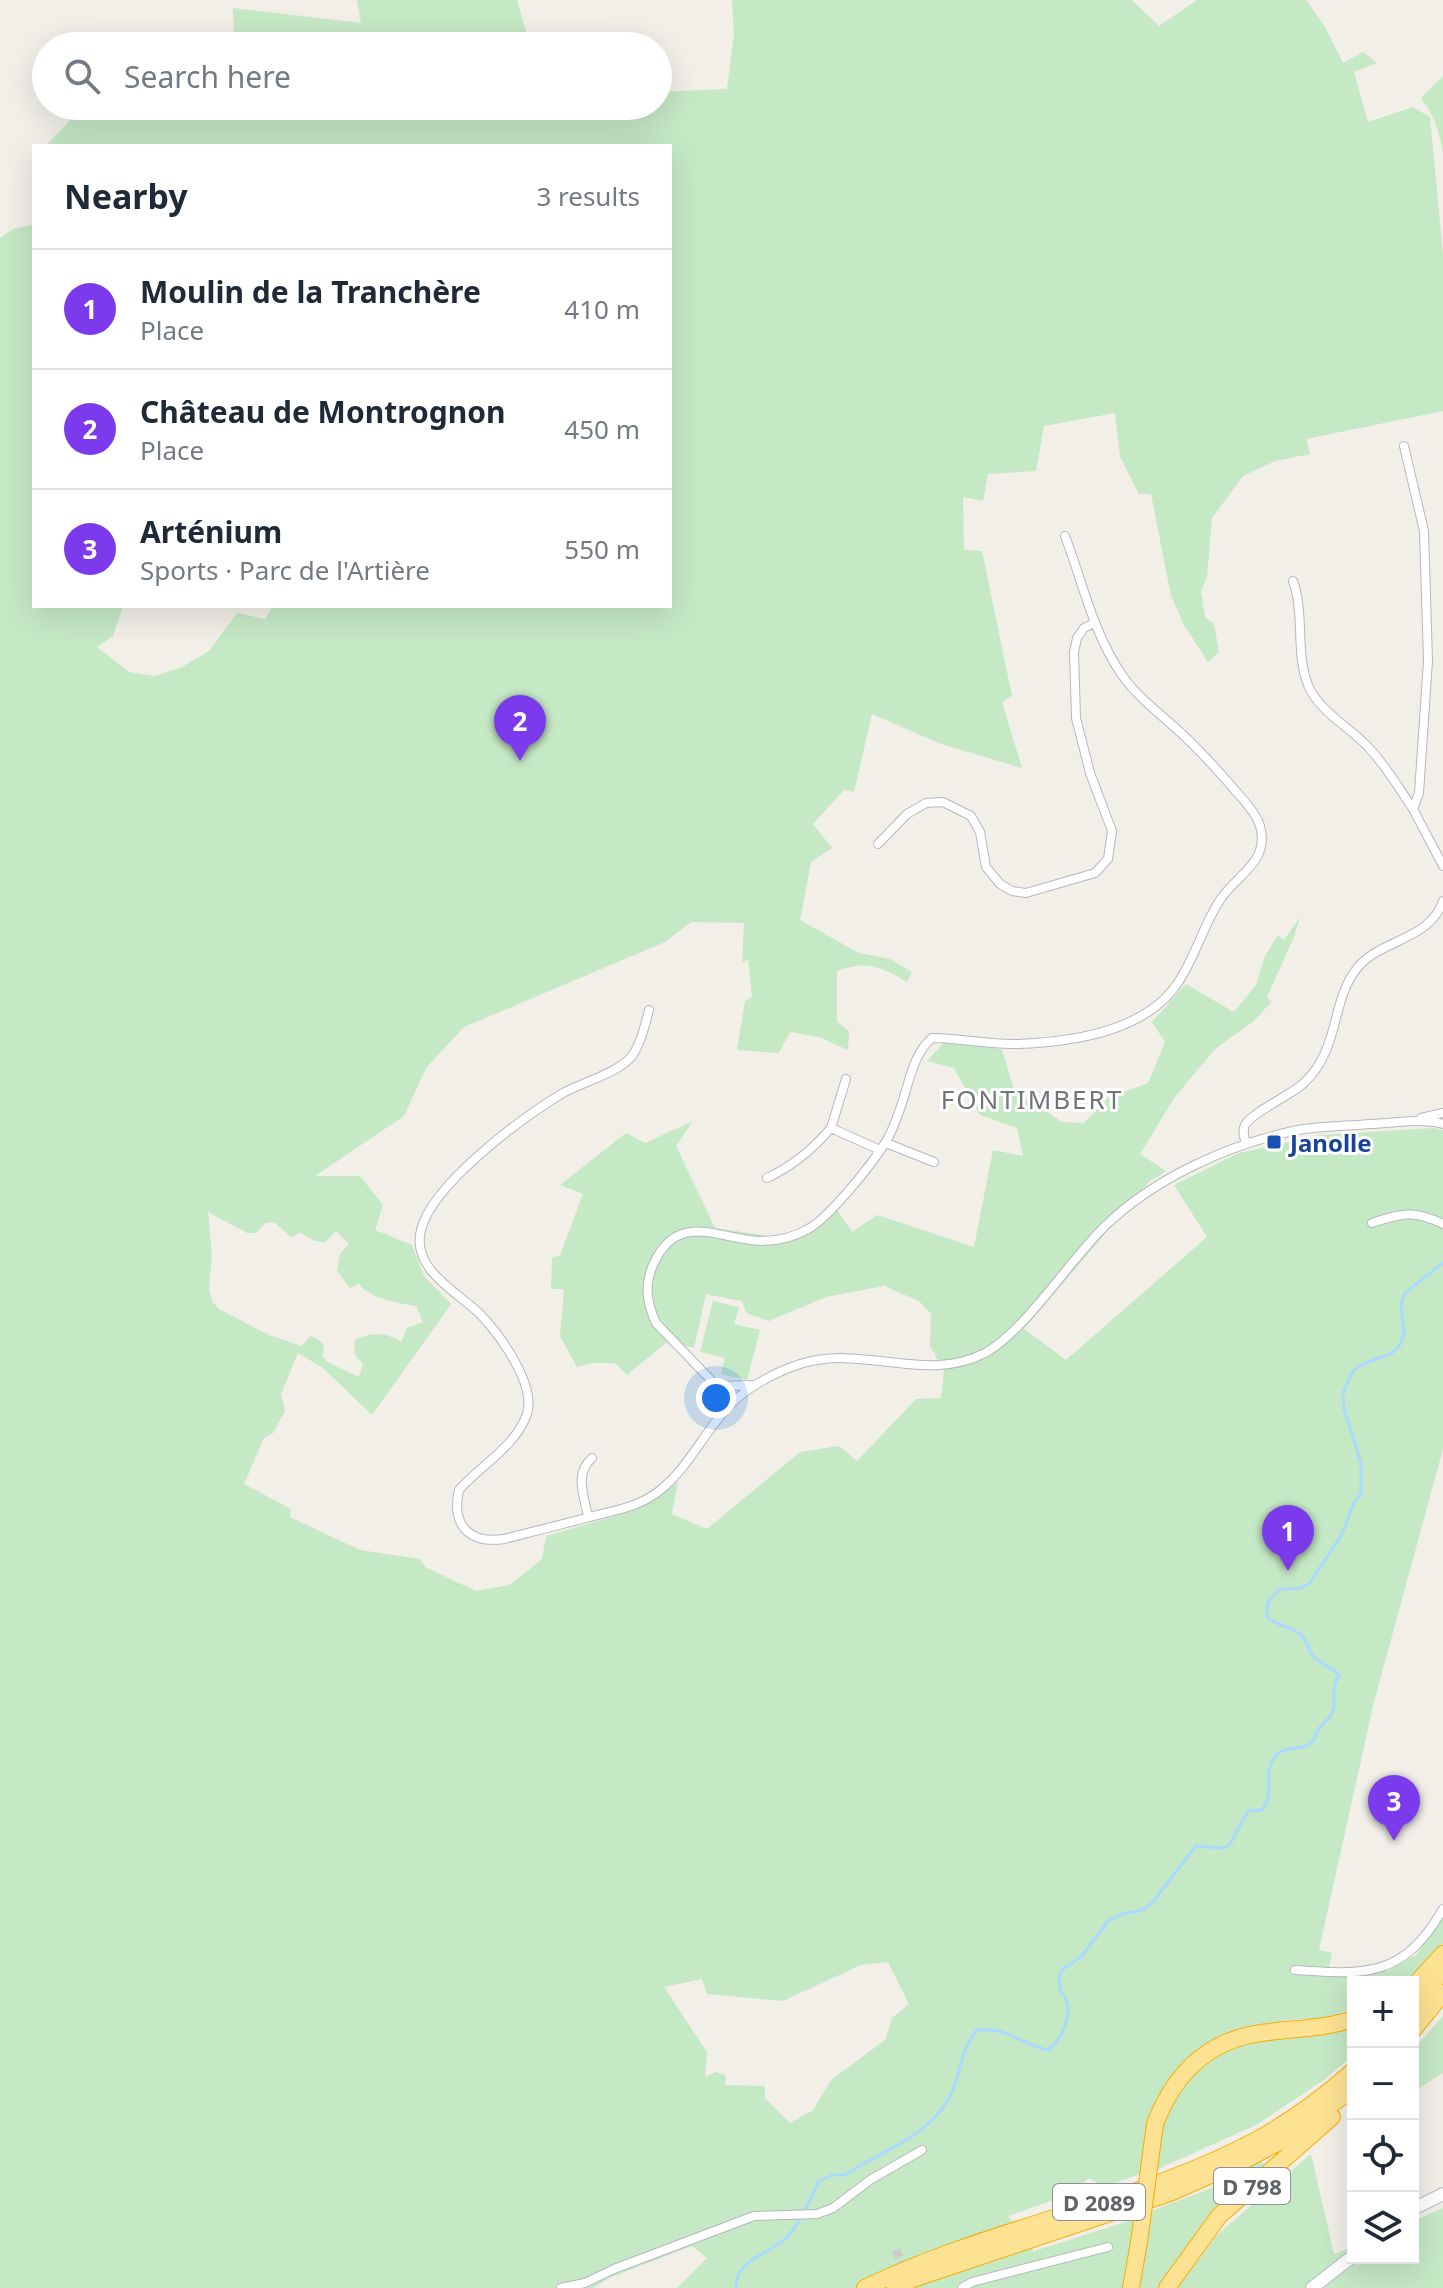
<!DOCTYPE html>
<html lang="en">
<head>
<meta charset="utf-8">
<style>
  :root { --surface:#fff; --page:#f6f6f7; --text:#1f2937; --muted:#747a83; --line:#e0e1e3; --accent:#7c3aed }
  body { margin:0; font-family:"Noto Sans",sans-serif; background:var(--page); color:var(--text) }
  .controls { position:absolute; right:24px; bottom:24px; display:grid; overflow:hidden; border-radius:0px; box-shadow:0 8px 32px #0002 }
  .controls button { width:72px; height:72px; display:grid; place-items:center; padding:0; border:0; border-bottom:2px solid var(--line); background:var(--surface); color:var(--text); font:40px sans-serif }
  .you { position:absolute; left:716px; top:1398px; width:28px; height:28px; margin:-20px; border:6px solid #fff; border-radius:50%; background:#1a73e8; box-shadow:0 0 0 12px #1a73e833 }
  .badge { display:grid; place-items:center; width:52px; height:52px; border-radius:50%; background:var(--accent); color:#fff; font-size:26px; font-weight:700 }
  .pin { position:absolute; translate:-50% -66px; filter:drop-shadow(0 2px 4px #0008) }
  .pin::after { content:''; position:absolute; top:42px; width:28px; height:24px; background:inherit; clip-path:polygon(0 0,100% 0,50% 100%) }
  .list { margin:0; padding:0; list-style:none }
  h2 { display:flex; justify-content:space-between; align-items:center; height:104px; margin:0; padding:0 32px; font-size:34px }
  h2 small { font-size:26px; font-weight:400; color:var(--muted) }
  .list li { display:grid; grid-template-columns:52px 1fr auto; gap:24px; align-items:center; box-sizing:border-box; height:120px; padding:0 32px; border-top:2px solid var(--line) }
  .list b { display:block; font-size:30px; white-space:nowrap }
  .list p { margin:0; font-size:26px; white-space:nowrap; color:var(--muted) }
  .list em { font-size:26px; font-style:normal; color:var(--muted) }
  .icon { flex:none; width:44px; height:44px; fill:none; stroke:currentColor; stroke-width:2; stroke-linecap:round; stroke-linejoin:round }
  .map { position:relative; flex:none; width:1443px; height:2288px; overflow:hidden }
  .search { position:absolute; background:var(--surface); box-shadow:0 8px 32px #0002; left:32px; top:32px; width:640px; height:88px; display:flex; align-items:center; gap:20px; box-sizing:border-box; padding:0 28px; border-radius:44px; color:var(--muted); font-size:30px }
  .panel { position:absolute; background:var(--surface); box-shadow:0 8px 32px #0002; left:32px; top:144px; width:640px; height:464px; border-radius:0px }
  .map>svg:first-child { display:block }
  .green { fill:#c5e8c5; fill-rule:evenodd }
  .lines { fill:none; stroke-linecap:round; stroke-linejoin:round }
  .stream { stroke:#aadaff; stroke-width:3 }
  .street-tunnel { stroke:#ccccc8; stroke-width:8; stroke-dasharray:8 4; stroke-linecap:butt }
  .street-casing { stroke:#b5b8bc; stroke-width:10 }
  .secondary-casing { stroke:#b6babf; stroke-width:14 }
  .highway-casing { stroke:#f9ab00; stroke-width:18 }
  .street { stroke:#fff; stroke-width:8 }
  .secondary { stroke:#fff; stroke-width:12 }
  .highway { stroke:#fde293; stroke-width:16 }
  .highway-bridge-casing { stroke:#f9ab00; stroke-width:18; stroke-linecap:butt }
  .highway-bridge { stroke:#fde293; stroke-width:16 }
  .transit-dot { fill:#1a4fb4; stroke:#fff; stroke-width:3 }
  .labels { text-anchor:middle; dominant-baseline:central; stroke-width:6; stroke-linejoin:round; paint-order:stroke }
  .shield { fill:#fff; stroke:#8f9295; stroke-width:2 }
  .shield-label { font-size:22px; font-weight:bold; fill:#5f6368 }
  .transit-label { font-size:24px; font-weight:bold; fill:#164399; stroke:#fff; text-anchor:start }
  .neighbourhood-label { font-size:26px; letter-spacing:2px; fill:#70757a; stroke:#fff }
</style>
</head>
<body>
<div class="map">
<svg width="1443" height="2288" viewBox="0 0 1443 2288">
  <rect width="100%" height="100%" fill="#f1efe8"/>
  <path class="green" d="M 357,0 L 517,0 L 530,46 L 234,46 L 233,8 L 361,23 Z
    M 732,0 L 1132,0 L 1159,26 L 1197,0 L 1306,0 L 1325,27 L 1343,63 L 1363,52 L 1377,63 L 1354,72 L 1368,122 L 1413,107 L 1430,117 L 1443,254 L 1443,411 L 1306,439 L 1310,454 L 1275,461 L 1243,476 L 1212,518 L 1207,577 L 1201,591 L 1205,617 L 1214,624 L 1219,652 L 1208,662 L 1184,625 L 1171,596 L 1151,494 L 1139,494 L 1120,457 L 1115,413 L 1044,426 L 1036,471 L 988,474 L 983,501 L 963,497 L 964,550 L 982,551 L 1012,696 L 1002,702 L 1022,768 L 941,744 L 872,714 L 854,792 L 844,790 L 813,824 L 832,848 L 811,862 L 800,920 L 859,953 L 890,959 L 912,972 L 907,982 C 880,966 867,960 837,971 L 837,1022 L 849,1031 L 848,1050 L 819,1037 L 790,1032 L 779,1053 L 737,1050 L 745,1001 L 752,997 L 748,959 L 742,963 L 744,923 L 691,922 L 665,942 L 464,1027 L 426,1068 L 404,1116 L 315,1176 L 360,1176 L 383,1205 L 375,1230 L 412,1245 L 424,1276 L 451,1304 L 372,1415 L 323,1368 L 298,1353 L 281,1394 L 285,1411 L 273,1433 L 264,1438 L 244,1484 L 291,1509 L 290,1517 L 360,1550 L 420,1559 L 425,1567 L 476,1591 L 510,1585 L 542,1559 L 546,1536 L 636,1510 L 678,1482 L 672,1514 L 707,1529 L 800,1452 L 839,1446 L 857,1461 L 916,1399 L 941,1398 L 944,1371 L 930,1346 L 931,1314 L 919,1301 L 884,1286 L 826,1297 L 769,1321 L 746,1313 L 742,1301 L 706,1294 L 694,1348 L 667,1342 L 627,1375 L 615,1363 L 591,1363 L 577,1367 L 560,1336 L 564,1289 L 551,1289 L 552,1258 L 560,1255 L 583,1194 L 560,1185 L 626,1133 L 645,1143 L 693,1121 L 676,1146 L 715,1228 L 790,1239 L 837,1210 L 852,1232 L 877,1215 L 974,1247 L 993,1150 L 1023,1156 L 1017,1128 L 980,1115 L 954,1068 L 927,1061 L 944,1043 L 1002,1049 L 1014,1090 L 1062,1122 L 1084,1123 L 1108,1098 L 1148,1083 L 1165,1042 L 1152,1022 L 1186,984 L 1234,1012 L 1256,985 L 1265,956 L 1278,935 L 1284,940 L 1300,917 L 1294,937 L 1267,997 L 1271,1002 L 1254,1021 L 1215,1049 L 1174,1098 L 1140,1154 L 1166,1171 L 1149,1182 L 1024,1329 L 1066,1360 L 1207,1237 L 1174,1185 L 1239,1153 L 1320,1135 L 1434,1128 L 1443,1130 L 1443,1449 L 1374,1702 L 1319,1950 L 1332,1953 L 1329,1967 L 1388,1971 L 1417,1954 L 1443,1915 L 1443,1944 L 1423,1972 L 1409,1982 L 1353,1982 L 1353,2009 L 1323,2018 L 1288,2020 L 1227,2036 L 1194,2055 L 1142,2173 L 1104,2187 L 1089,2178 L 1070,2194 L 1008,2216 L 1034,2251 L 1135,2219 L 1126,2288 L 677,2288 L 707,2258 L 692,2246 L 609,2278 L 594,2288 L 0,2288 L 0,238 L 13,229 L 34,224 L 34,606 L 123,606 L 113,636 L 97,647 L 129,672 L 155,676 L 182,667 L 209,651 L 237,613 L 265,619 L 273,606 L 670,606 L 670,146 L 46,146 L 83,106 L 548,106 L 553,120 L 600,106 L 658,106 L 658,92 L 727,89 L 734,34 ZM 208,1212 L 247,1233 L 256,1233 L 265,1223 L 274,1222 L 291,1237 L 301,1233 L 315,1241 L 325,1242 L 336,1231 L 349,1244 L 340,1254 L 337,1271 L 350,1288 L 359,1284 C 370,1299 398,1303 416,1306 L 423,1322 L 407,1328 L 401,1342 C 387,1332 369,1332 355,1340 C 354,1350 353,1357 363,1363 L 359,1377 L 327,1362 L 322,1355 L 324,1345 L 318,1339 L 310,1336 L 302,1346 L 269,1335 L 219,1309 L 212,1301 L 209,1289 L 212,1255 ZM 888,1962 L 909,2004 L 892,2018 L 885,2040 L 831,2080 L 813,2110 L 790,2123 L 765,2098 L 765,2086 L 725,2085 L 726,2075 L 715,2072 L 705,2077 L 707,2052 L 664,1987 L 702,1979 L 707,1994 L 783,2001 L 861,1965 Z
    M 1443,76 L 1443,154 C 1440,133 1434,115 1421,98 Z
    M 713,1301 L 739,1307 L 734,1324 L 760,1330 L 747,1380 L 721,1374 L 725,1358 L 700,1352 Z
    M 1443,2016 L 1443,2073 L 1413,2092 L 1413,2050 Z
    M 1353,2025 L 1353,2055 L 1324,2080 L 1256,2125 L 1158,2169 C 1160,2148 1161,2127 1168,2107 C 1171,2099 1177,2093 1182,2087 C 1222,2034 1294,2034 1353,2025 Z
    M 1311,2154 L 1334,2254 L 1353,2247 L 1353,2258 L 1413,2258 L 1413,2221 L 1443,2208 L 1443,2288 L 1178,2288 L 1217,2235 Z
    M 1261,2161 L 1265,2165 L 1212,2210 L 1158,2288 L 1138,2288 L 1151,2211 L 1222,2184 Z"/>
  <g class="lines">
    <path class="stream" d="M 736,2288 C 735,2258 770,2255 787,2237 C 802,2221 810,2199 819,2181 L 832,2175 L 845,2175 C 881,2151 927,2138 949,2098 C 963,2072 957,2055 977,2030 C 1010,2027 1019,2044 1048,2050 C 1064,2038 1077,2006 1060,1991 L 1059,1976 L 1063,1969 L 1081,1957 L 1109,1920 L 1122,1914 L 1142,1910 L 1152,1903 L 1196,1846 L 1224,1848 L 1230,1844 L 1248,1811 L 1262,1810 C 1277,1789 1261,1777 1274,1758 C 1284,1743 1302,1753 1312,1742 C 1319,1734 1312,1739 1318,1730 C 1322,1724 1330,1719 1333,1711 C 1337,1698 1330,1690 1339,1675 C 1332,1668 1320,1664 1313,1656 C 1308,1650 1308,1641 1301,1635 C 1290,1626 1277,1626 1267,1617 L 1268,1602 L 1280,1589 L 1300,1588 L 1309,1584 L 1342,1534 L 1354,1503 L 1361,1493 L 1361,1463 L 1344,1409 L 1343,1393 L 1349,1379 L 1353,1371 L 1361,1365 L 1392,1353 L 1400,1345 L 1404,1333 L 1401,1305 L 1405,1293 L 1443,1263"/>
    <path class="street-tunnel" d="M 896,2250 L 905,2272"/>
    <g class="street-casing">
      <path id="street" d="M 1404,446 L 1424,531 L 1428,661 L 1419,793 L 1413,809 L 1443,866
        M 1293,581 C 1305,614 1295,652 1308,685 C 1319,712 1350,727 1369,748 C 1386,766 1399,788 1413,809
        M 878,844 L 907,814 L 926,803 L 943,802 L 971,816 L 980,832 L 986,867 L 1000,884 L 1012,891 L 1026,893 L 1095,873 L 1108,859 L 1112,831 L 1090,773 L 1076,718 L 1074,652 L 1077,638 L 1084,628 L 1094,623
        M 649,1010 C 645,1025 641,1043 632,1056 C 620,1072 581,1083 563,1093 C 523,1117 432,1184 421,1230 C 411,1269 456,1291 480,1314 C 500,1335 536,1384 527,1414 C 516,1446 480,1466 459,1490 C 451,1525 469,1544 504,1539 C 531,1532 559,1525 586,1518 C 611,1511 638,1508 659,1491 C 690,1467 705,1429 732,1403 C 749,1386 778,1371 800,1364 C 864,1344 925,1384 985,1353 C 1026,1330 1069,1261 1105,1226 C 1156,1177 1230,1144 1298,1130 C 1322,1126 1347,1126 1371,1124 C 1394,1123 1420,1118 1443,1124
        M 846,1079 L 831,1128 L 880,1150
        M 1421,1118 L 1443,1113
        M 886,1143 L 934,1162
        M 1246,1143 C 1244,1137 1242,1131 1245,1125 C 1251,1113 1291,1095 1304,1083 C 1341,1048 1330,1001 1358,967 C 1382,939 1430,940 1443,901
        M 767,1178 C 793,1166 813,1149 831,1128
        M 1372,1223 C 1401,1213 1415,1210 1443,1224
        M 716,1386 L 755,1385
        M 732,1402 L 656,1323 C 647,1303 644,1286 653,1265 C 678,1209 720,1240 761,1241 C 776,1241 794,1237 808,1229 C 829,1218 872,1164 885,1143 C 892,1133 896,1120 900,1109 C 909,1085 912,1055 932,1038 C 960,1038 989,1045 1017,1044 C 1072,1042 1147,1032 1179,981 C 1196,955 1203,926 1220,900 C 1237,874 1270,862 1260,826 C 1257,815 1247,804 1240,796 C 1222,775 1203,753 1182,734 C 1162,715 1138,698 1122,675 C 1093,633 1083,583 1065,536
        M 588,1517 C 584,1495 574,1474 592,1458
        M 1295,1970 C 1366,1975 1403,1978 1443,1909
        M 561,2288 L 585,2283 L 614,2269 L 754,2216 L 817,2214 L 833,2208 L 870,2180 L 922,2150
        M 962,2288 L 972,2282 L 1108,2247"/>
    </g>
    <g class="secondary-casing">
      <path id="secondary" d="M 1413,2209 L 1443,2194
        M 1312,2288 L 1353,2256"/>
    </g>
    <g class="highway-casing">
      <path id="highway" d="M 1413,1987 L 1443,1954
        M 1413,2010 L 1443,1970
        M 1413,2030 L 1443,1993
        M 1155,2124 C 1173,2077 1204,2043 1255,2034 C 1288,2028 1321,2030 1353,2019
        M 865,2288 C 984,2230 1118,2208 1237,2150 C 1279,2130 1318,2102 1353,2071
        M 895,2288 L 913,2279 L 1170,2193 L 1247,2159 L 1281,2141 L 1353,2089
        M 1131,2288 L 1139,2242
        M 1167,2288 L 1219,2216 L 1332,2117"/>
    </g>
    <use href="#street" class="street"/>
    <use href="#secondary" class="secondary"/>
    <use href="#highway" class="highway"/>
    <g class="highway-bridge-casing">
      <path id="highway-bridge" d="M 1139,2242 L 1155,2124"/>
    </g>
    <use href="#highway-bridge" class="highway-bridge"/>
  </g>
  <rect class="transit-dot" x="1266" y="1134" width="16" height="16" rx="4"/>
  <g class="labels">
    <g class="shield">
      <rect x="1214" y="2168" width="76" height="36" rx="6"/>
      <rect x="1053" y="2184" width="92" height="36" rx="6"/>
    </g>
    <g class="shield-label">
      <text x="1252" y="2186">D 798</text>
      <text x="1099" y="2202">D 2089</text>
    </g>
    <g class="transit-label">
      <text x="1290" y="1142">Janolle</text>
    </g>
    <g class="neighbourhood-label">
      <text x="1032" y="1099">FONTIMBERT</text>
    </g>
  </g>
</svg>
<div class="controls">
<button>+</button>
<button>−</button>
<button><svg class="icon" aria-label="locate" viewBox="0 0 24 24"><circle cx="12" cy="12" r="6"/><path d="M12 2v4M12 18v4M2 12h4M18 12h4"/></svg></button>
<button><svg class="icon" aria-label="layers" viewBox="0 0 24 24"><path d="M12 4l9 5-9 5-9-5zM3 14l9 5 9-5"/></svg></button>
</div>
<div class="you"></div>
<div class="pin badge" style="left:1288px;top:1571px">1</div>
<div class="pin badge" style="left:520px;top:761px">2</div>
<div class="pin badge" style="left:1394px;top:1841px">3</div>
<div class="search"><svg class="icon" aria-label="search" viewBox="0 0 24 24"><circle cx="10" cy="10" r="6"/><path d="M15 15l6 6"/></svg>Search here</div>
<section class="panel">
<h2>Nearby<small>3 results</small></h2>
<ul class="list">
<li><span class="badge">1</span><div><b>Moulin de la Tranchère</b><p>Place</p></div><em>410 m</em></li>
<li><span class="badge">2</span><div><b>Château de Montrognon</b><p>Place</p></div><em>450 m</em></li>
<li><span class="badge">3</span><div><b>Arténium</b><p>Sports · Parc de l'Artière</p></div><em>550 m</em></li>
</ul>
</section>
</div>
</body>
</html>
